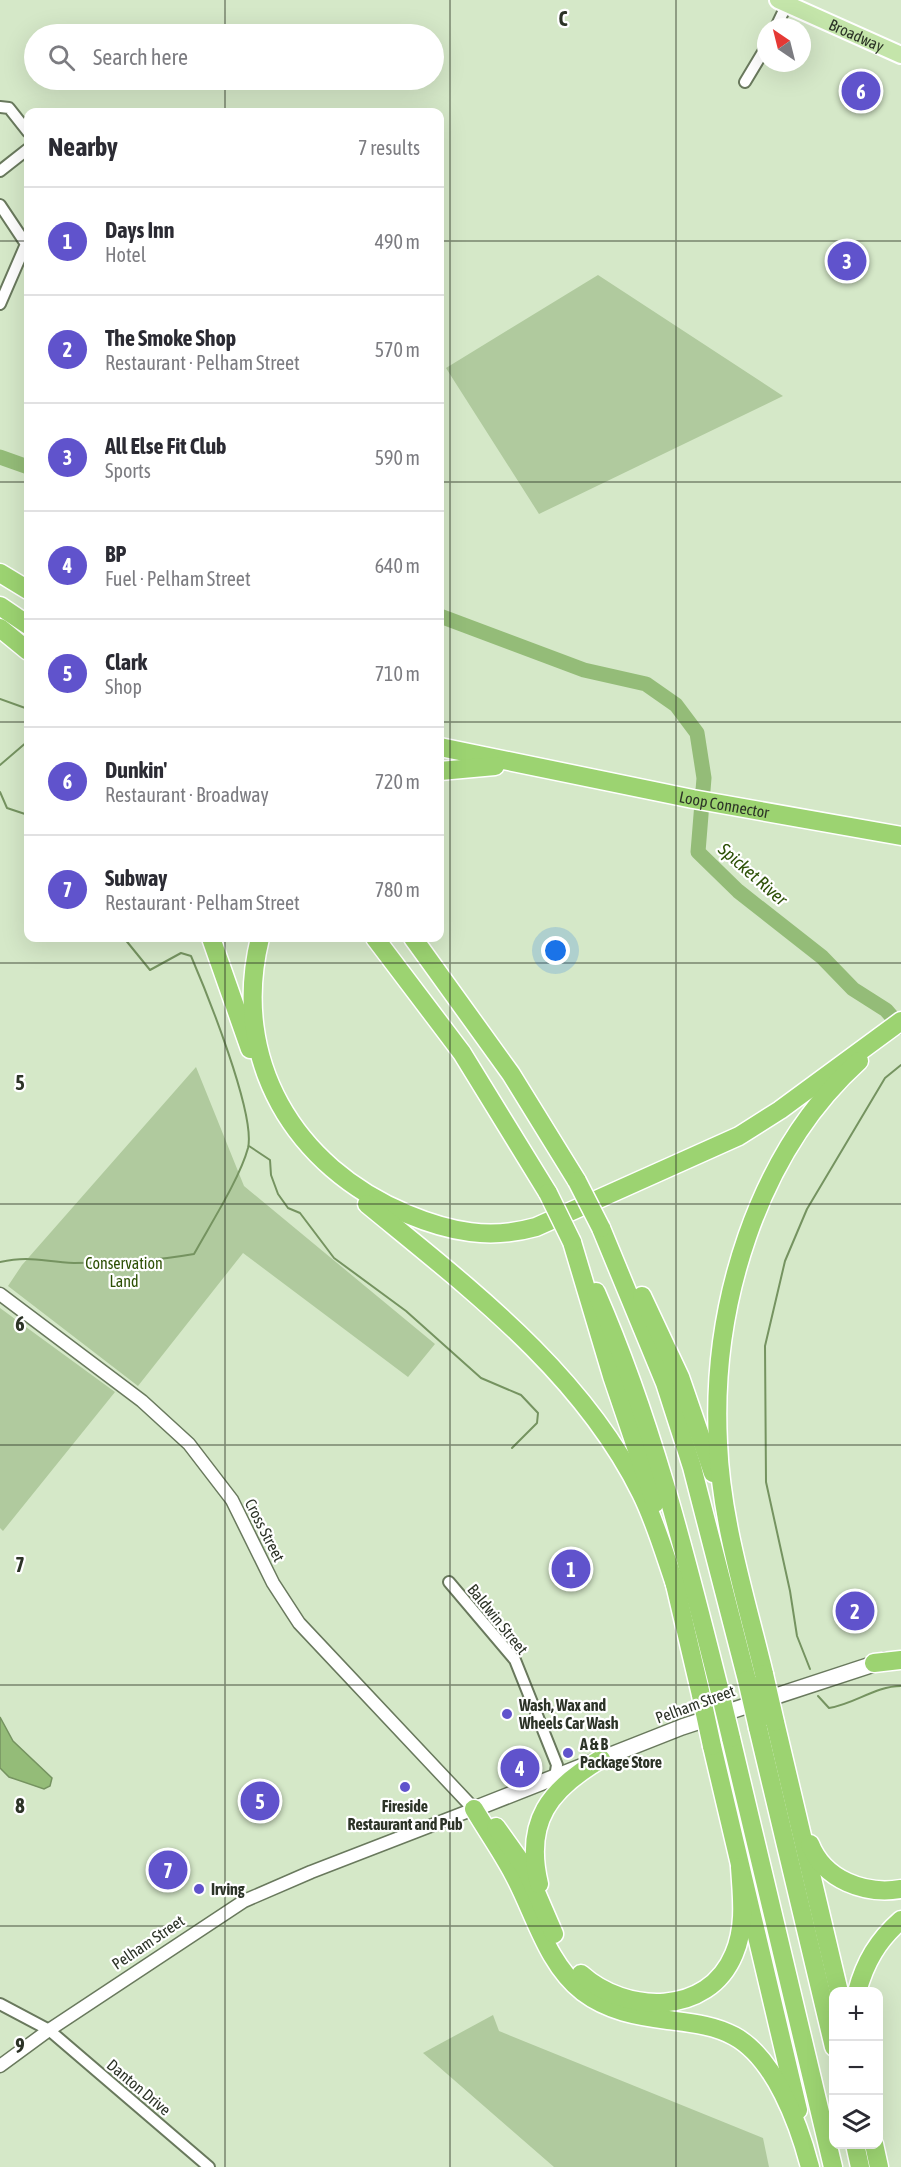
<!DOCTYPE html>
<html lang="en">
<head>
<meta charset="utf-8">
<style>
  :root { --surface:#fff; --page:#f2f2f3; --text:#2b2b33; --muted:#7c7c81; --line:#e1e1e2; --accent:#6053cc }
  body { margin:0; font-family:"Asap Condensed",sans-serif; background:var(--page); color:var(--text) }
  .controls { position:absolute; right:18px; bottom:18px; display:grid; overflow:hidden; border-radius:12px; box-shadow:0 6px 24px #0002 }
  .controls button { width:54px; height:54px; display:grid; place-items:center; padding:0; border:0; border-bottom:2px solid var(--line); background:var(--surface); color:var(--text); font:30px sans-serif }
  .compass { position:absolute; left:757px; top:18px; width:54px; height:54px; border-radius:50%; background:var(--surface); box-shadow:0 6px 24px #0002; rotate:325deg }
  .you { position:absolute; left:556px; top:951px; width:21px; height:21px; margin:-15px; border:4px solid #fff; border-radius:50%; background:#1a73e8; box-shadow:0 0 0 9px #1a73e833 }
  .badge { display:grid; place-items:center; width:39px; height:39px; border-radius:50%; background:var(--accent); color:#fff; font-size:20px; font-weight:700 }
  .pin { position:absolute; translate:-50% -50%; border:3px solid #fff; box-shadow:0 2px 6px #0006 }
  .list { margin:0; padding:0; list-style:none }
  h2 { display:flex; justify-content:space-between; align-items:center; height:78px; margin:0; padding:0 24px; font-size:26px }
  h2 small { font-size:20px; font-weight:400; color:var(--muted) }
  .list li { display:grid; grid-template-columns:39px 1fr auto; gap:18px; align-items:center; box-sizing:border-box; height:108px; padding:0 24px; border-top:2px solid var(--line) }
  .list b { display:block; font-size:22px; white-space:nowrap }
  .list p { margin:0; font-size:20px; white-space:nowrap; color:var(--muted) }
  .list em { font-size:20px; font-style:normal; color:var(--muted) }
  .icon { flex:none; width:33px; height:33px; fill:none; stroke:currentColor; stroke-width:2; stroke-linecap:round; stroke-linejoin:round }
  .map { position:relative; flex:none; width:901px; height:2167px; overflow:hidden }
  .search { position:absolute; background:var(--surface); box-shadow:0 6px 24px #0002; left:24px; top:24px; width:420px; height:66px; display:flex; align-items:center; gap:15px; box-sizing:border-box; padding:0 21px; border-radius:33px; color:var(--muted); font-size:22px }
  .panel { position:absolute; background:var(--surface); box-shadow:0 6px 24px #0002; left:24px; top:108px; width:420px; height:834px; border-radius:12px }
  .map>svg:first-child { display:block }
  .green { fill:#b0ca9e }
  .water { fill:#94bc78; stroke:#759360; stroke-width:1.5 }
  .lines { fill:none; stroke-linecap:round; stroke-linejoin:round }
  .stream { stroke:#759360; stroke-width:2 }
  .river { stroke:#94bc78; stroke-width:15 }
  .minor-casing { stroke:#69795d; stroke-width:14 }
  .tertiary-casing { stroke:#69795d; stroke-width:15 }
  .secondary-casing { stroke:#69795d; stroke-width:18 }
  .primary-casing { stroke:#fff; stroke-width:20 }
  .motorway-casing { stroke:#fff; stroke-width:21 }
  .minor { stroke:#fff; stroke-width:10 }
  .tertiary { stroke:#fff; stroke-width:12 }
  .secondary { stroke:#fff; stroke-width:15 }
  .primary { stroke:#c4e5aa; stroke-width:16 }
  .motorway { stroke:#9cd371; stroke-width:18 }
  .motorway-bridge-casing { stroke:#fff; stroke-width:21; stroke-linecap:butt }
  .motorway-bridge { stroke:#9cd371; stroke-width:18 }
  .grid { fill:none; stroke:#2c3327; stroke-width:1.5; stroke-opacity:0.55 }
  .poi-dot { fill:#6053cc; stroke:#fff; stroke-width:2 }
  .labels { text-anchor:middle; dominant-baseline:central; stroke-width:4.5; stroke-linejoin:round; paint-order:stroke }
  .street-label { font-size:16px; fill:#2c3327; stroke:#fff }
  .park-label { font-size:16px; fill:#2d5005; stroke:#fff }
  .poi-label { font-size:16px; font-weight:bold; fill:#2c3327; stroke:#fff; text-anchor:start }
  .water-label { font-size:18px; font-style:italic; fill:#2e5107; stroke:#fff }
  .grid-label { font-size:20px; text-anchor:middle; font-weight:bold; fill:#2c3327; stroke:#fff; stroke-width:4.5; stroke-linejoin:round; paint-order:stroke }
</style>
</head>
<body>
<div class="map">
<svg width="901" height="2167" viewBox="0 0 901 2167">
  <rect width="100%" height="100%" fill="#d5e8c8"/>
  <path class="green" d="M 598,275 L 783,396 L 539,514 L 446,368 Z
    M 196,1067 L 244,1186 L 435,1344 L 408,1377 L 243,1253 L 138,1386 L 8,1286 L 22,1265 Z
    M 0,1308 L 115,1392 L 3,1531 L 0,1528 Z
    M 493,2015 L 499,2031 L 763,2138 L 769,2167 L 554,2167 L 423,2053 Z"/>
  <path class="water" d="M 0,1717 L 13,1741 L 52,1778 L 50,1786 L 44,1789 L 9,1777 L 0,1768 Z"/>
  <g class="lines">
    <path class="stream" d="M 0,699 L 28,709
      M 0,765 L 28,741
      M 0,792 L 7,808 L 28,815
      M 249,1146 L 270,1160 L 271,1175 L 278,1194 L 288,1208 L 300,1213 L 334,1258 L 406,1311 L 481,1378 L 521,1395 L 538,1413 L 537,1423 L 512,1448
      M 0,1262 C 31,1255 44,1262 74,1263 C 115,1263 154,1261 194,1254 C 210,1225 240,1178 248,1148 C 256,1114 206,991 191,956 L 181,953 L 150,970 L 124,938
      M 810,1669 L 797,1636 L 790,1591 L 766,1482 L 765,1346 L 785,1261 L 807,1209 L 885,1078 L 901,1065
      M 818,1696 L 829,1708 C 855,1704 875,1686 901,1686"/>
    <path class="river" d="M 0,457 L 28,467
      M 440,616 L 584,670 L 646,684 L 676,705 L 697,733 L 704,778 L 698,852 L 738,891 L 822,957 L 853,989 L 886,1010 L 901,1027"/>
    <g class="minor-casing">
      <path id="minor" d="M 776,27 L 787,4
        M 745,82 L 766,47
        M 0,107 L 9,108 L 28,132
        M 0,171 L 28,149
        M 0,205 L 26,244 L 0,304
        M 449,1582 L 515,1660 L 557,1765 L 555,1777
        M 0,2004 L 49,2030 L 209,2167"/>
    </g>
    <g class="tertiary-casing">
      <path id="tertiary" d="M 0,1294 L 142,1401 L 189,1444 L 232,1500 L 273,1583 L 299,1623 L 474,1809 L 311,1872 L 244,1901 L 49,2030 L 0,2066"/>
    </g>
    <g class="secondary-casing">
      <path id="secondary" d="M 474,1809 L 682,1727 L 886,1660"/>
    </g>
    <g class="primary-casing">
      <g id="primary">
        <path id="s1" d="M 778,0 L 901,55"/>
      </g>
    </g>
    <g class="motorway-casing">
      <g id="motorway">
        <path d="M 0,573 L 28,590"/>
        <path d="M 0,606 L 28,625"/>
        <path d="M 0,628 L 28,651"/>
        <path id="s2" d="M 440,747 L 693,799 L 901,836"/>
        <path d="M 440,771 L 495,766"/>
        <path d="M 211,938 L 250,1049"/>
        <path d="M 260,938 C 230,1060 294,1167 407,1214 C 450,1232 490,1240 536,1227 L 739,1136 L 780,1110 L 901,1021"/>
        <path d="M 375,938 L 462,1053 L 548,1193"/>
        <path d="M 413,938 L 511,1074 L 577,1181"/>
        <path d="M 367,1204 C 469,1288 581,1372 641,1493 C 656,1523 665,1556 676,1587"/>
        <path d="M 601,1228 L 665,1383 L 692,1467 L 747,1680"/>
        <path d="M 572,1242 L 612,1376 L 655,1503"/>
        <path d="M 596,1292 C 652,1420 685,1553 719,1688"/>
        <path d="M 642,1296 L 680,1377 L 713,1473"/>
        <path d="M 673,1576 L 701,1695"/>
        <path d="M 874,1663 L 901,1660"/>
        <path d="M 764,1674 C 746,1599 721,1521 718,1443 C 711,1308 756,1154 859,1061"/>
        <path d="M 775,1722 L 839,1992"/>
        <path d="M 758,1728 L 834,2047"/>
        <path d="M 731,1738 L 833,2167"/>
        <path d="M 712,1746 L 798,2110"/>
        <path d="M 474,1809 C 487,1831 502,1852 514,1875 C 535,1914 547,1964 583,1992 C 608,2011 637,2016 668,2020 C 691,2023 714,2025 734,2036 C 775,2058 799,2125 810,2167"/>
        <path d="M 496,1827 L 526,1869 L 554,1934"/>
        <path d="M 810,1844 C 824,1880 865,1895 901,1889"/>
        <path d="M 539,1884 C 524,1821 550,1789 601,1759"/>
        <path d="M 581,1974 C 625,2014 708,2017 734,1954 C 746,1926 742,1897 740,1867"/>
        <path d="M 857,1992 C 865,1962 878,1940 901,1920"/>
        <path d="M 855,2144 L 860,2167"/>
        <path d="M 874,2144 L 879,2167"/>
      </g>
    </g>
    <use href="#minor" class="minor"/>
    <use href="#tertiary" class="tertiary"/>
    <use href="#secondary" class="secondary"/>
    <use href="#primary" class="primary"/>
    <use href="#motorway" class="motorway"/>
    <g class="motorway-bridge-casing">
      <path id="motorway-bridge" d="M 577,1181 L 601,1228
        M 548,1193 L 572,1242
        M 764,1674 L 775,1722
        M 747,1680 L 758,1728
        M 719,1688 L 731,1738
        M 701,1695 L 712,1746"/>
    </g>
    <use href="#motorway-bridge" class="motorway-bridge"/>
  </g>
  <path class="grid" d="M 225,0 L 225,34M 450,0 L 450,2167M 676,0 L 676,2167M 225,80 L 225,112M 0,241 L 28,241M 440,241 L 901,241M 0,482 L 28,482M 440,482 L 901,482M 0,722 L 28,722M 440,722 L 901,722M 225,938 L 225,2167M 0,963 L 901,963M 0,1204 L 901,1204M 0,1445 L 901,1445M 0,1685 L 901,1685M 0,1926 L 901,1926"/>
  <g class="poi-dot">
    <circle cx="507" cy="1714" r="6"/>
    <circle cx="568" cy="1753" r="6"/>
    <circle cx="405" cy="1787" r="6"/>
    <circle cx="199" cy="1889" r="6"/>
  </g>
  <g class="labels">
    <g class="street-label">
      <text stroke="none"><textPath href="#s1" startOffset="86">Broadway</textPath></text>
      <text stroke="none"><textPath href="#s2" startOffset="290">Loop Connector</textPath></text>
      <text transform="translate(265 1530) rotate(63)">Cross Street</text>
      <text transform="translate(498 1619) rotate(51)">Baldwin Street</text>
      <text transform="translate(695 1704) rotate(-20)">Pelham Street</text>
      <text transform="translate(148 1942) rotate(-34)">Pelham Street</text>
      <text transform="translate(139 2087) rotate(40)">Danton Drive</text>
    </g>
    <g class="park-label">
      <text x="124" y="1263">Conservation<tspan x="124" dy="18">Land</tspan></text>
    </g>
    <g class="poi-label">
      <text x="519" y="1705">Wash, Wax and<tspan x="519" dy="18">Wheels Car Wash</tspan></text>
      <text x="580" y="1744">A &amp; B<tspan x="580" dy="18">Package Store</tspan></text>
      <text x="405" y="1806" text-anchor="middle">Fireside<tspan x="405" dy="18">Restaurant and Pub</tspan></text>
      <text x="211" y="1889">Irving</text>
    </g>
    <g class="water-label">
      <text transform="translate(753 874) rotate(41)">Spicket River</text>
    </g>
  </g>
  <g class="grid-label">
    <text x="563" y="26">C</text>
    <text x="20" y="1090">5</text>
    <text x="20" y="1331">6</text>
    <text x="20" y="1572">7</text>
    <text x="20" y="1813">8</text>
    <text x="20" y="2053">9</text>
  </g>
</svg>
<div class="controls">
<button>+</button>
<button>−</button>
<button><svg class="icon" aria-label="layers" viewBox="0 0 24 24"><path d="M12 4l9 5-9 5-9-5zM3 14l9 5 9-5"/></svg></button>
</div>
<svg class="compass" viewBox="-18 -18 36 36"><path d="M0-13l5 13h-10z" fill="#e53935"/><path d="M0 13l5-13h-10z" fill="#7c7c81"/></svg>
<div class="you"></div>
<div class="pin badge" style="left:571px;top:1569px">1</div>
<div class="pin badge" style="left:855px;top:1611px">2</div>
<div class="pin badge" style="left:847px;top:261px">3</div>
<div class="pin badge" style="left:520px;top:1768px">4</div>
<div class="pin badge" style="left:260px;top:1801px">5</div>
<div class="pin badge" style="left:861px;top:91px">6</div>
<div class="pin badge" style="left:168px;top:1870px">7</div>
<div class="search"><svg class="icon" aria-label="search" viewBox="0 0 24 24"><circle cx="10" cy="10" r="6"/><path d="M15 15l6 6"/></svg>Search here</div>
<section class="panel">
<h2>Nearby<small>7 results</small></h2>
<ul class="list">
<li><span class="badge">1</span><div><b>Days Inn</b><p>Hotel</p></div><em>490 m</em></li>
<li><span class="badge">2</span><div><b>The Smoke Shop</b><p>Restaurant · Pelham Street</p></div><em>570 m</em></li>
<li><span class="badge">3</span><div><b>All Else Fit Club</b><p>Sports</p></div><em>590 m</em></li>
<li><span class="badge">4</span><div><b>BP</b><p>Fuel · Pelham Street</p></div><em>640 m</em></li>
<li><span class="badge">5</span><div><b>Clark</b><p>Shop</p></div><em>710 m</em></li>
<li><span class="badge">6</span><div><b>Dunkin'</b><p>Restaurant · Broadway</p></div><em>720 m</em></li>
<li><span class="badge">7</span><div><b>Subway</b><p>Restaurant · Pelham Street</p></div><em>780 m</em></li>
</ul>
</section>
</div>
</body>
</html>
